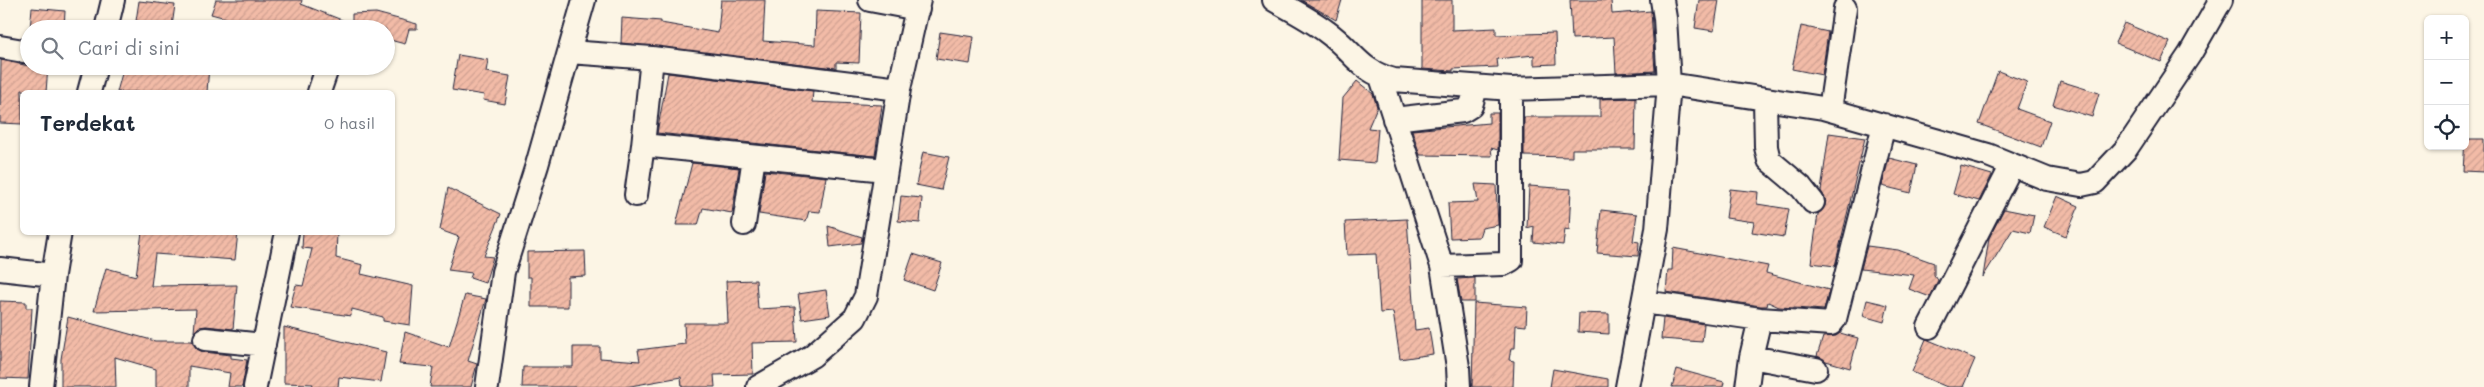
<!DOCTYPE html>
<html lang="id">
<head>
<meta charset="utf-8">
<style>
  :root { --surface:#fff; --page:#f6f6f7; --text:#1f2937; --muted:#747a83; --line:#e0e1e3 }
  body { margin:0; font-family:Mali,sans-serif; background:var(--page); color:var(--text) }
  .controls { position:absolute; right:15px; top:15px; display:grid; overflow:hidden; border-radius:8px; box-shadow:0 1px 4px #0004 }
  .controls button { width:45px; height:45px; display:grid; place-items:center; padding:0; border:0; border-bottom:1px solid var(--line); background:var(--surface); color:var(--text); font:25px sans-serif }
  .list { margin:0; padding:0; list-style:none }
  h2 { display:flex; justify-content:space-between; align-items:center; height:65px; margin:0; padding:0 20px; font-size:21px }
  h2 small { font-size:16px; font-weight:400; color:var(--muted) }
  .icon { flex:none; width:28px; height:28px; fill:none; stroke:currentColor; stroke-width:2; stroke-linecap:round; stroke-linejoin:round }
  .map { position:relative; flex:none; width:2484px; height:387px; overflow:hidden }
  .search { position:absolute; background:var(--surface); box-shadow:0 1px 4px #0004; left:20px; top:20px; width:375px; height:55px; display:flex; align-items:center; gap:12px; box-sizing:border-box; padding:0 18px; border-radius:28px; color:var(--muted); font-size:19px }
  .panel { position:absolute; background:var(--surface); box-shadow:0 1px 4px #0004; left:20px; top:90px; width:375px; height:145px; border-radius:8px }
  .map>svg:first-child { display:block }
  .building { fill:url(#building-hatch); stroke:#22223b }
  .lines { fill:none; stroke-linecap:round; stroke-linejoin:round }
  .minor-casing { stroke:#22223b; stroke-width:26 }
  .minor { stroke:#fcf5e5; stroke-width:22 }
</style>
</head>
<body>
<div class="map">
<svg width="2484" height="387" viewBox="0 0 2484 387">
  <defs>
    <pattern id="building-hatch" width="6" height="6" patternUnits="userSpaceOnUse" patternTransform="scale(1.25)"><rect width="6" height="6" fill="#f2bba7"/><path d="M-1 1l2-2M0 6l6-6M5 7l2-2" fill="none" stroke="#cfa091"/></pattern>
  </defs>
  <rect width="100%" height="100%" fill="#fcf5e5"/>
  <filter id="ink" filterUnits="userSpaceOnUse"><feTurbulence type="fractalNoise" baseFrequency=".02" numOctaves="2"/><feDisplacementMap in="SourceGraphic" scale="10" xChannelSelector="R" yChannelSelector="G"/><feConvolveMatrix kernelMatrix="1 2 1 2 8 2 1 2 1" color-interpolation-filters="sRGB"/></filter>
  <g filter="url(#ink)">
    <path class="building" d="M 216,0 L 302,0 L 301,4 L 352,24 L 352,14 L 376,13 L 417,24 L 417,29 L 409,29 L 405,44 L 386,39 L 386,29 L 274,29 L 252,25 L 211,14 Z
      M 721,0 L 765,0 L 763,41 L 815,45 L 816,11 L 861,13 L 859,63 L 836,62 L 836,68 L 621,43 L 622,18 L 661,21 L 661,23 L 718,33 Z
      M 1301,0 L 1342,0 L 1336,20 Z
      M 1422,0 L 1452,0 L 1452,30 L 1496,28 L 1496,35 L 1555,33 L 1556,64 L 1534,65 L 1534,55 L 1497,59 L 1498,67 L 1453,69 L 1453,71 L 1422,69 Z
      M 1570,0 L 1611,0 L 1612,14 L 1651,11 L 1655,71 L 1616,73 L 1614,37 L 1572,39 Z
      M 1699,0 L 1719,0 L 1714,31 L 1695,28 Z
      M 139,1 L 175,5 L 172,26 L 136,21 Z
      M 32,8 L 65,11 L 64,29 L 30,29 Z
      M 2124,23 L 2170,42 L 2161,62 L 2115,43 Z
      M 1801,26 L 1828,32 L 1822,75 L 1792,69 Z
      M 940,32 L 974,37 L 970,64 L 936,59 Z
      M 458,55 L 488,60 L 486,72 L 510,76 L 505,104 L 483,100 L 484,95 L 452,90 Z
      M 1,60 L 29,66 L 48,66 L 46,92 L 22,90 L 22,124 L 0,123 Z
      M 124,66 L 209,66 L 207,92 L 163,89 L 163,92 L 117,92 Z
      M 1998,71 L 2027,82 L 2017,109 L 2050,121 L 2041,147 L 1979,124 Z
      M 668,73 L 813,91 L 812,102 L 882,105 L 875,156 L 657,133 Z
      M 1357,81 L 1373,94 L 1377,107 L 1368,128 L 1378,129 L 1375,163 L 1339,160 L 1343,98 Z
      M 2060,81 L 2099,93 L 2092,117 L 2053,105 Z
      M 1636,98 L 1635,149 L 1572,149 L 1572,157 L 1524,156 L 1524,117 L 1600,117 L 1600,99 Z
      M 1489,113 L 1498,113 L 1498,150 L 1491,148 L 1492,156 L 1420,155 L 1412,130 L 1489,123 Z
      M 1829,133 L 1865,138 L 1835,266 L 1811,263 L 1818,214 L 1825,206 L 1826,200 L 1821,191 Z
      M 2465,139 L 2484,139 L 2484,172 L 2463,171 Z
      M 923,152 L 949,157 L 941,190 L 916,185 Z
      M 1889,158 L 1917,165 L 1911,193 L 1882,186 Z
      M 692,163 L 739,168 L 732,213 L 703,208 L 698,225 L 676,225 Z
      M 1961,166 L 1992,175 L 1979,201 L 1953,194 Z
      M 765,171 L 826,177 L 820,212 L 809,211 L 806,221 L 759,214 Z
      M 1475,184 L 1496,185 L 1498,225 L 1482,228 L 1479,237 L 1450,238 L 1448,203 L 1478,202 Z
      M 1529,186 L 1571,189 L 1569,230 L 1565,229 L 1563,245 L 1533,242 L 1534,226 L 1527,228 Z
      M 448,188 L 501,214 L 484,256 L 493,257 L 485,283 L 470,278 L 472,273 L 448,270 L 459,237 L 440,230 Z
      M 1730,189 L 1758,192 L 1757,204 L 1789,209 L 1784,237 L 1752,232 L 1754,222 L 1726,218 Z
      M 901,196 L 922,198 L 920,223 L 898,221 Z
      M 2057,196 L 2079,206 L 2066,236 L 2044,227 Z
      M 2004,209 L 2034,215 L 2030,233 L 2013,229 L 1983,277 L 1989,238 Z
      M 1601,210 L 1637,214 L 1633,241 L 1639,242 L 1638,256 L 1597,253 Z
      M 1407,219 L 1415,330 L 1429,328 L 1433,354 L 1400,359 L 1393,312 L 1380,313 L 1376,254 L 1347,255 L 1345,222 Z
      M 828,226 L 862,237 L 861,243 L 830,247 Z
      M 142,232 L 238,232 L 235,260 L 155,254 L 151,286 L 237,285 L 233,329 L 206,326 L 199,327 L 194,332 L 196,309 L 94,311 L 106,268 L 136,276 Z
      M 303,232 L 337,232 L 336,258 L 363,265 L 361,274 L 413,286 L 410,325 L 383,321 L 383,317 L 352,309 L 351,316 L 290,307 L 296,285 L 303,286 L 312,249 L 302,248 Z
      M 1867,246 L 1898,250 L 1934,263 L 1934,275 L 1938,280 L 1930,297 L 1909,289 L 1914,275 L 1861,269 Z
      M 1673,248 L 1768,266 L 1766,273 L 1829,290 L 1824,310 L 1779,307 L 1768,302 L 1767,306 L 1761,306 L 1666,292 L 1668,270 L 1672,270 Z
      M 585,251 L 586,276 L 568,277 L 568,307 L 531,307 L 531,277 L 527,277 L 527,252 Z
      M 913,254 L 942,263 L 933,290 L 904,280 Z
      M 1475,278 L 1475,302 L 1461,302 L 1457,279 Z
      M 756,280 L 758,309 L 795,307 L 797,342 L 752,343 L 753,374 L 714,375 L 715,387 L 682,387 L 681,377 L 625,387 L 522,387 L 523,367 L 573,367 L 573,347 L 600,347 L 600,358 L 640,361 L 638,350 L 685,344 L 684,323 L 728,323 L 726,281 Z
      M 826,290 L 830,315 L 802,319 L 798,294 Z
      M 465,295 L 486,299 L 468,361 L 477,364 L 471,387 L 430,387 L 433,367 L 399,364 L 405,332 L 449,347 Z
      M 1867,300 L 1888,305 L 1884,322 L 1863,316 Z
      M 0,301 L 26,302 L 26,308 L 32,308 L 28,379 L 0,378 Z
      M 1474,303 L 1527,307 L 1526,326 L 1516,325 L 1515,348 L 1511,348 L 1509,360 L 1514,361 L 1513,387 L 1472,387 Z
      M 1579,313 L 1609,314 L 1609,334 L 1578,332 Z
      M 68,317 L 155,341 L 192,341 L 197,349 L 203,352 L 231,355 L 231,358 L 247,360 L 242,387 L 228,387 L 230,373 L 189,366 L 189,387 L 156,387 L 156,369 L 115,357 L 116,387 L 61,387 L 61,359 Z
      M 1663,318 L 1704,324 L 1702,342 L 1661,339 Z
      M 284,327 L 386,352 L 381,382 L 339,377 L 338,387 L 312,387 L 313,384 L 284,383 Z
      M 1840,333 L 1858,338 L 1850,368 L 1826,361 L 1817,356 L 1823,337 L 1836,336 Z
      M 1926,339 L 1975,359 L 1963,387 L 1947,387 L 1912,372 Z
      M 1553,369 L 1608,379 L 1608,387 L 1550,387 Z
      M 1677,369 L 1724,382 L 1723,387 L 1672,387 Z"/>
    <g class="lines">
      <g class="minor-casing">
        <path id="minor" d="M 584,0 L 569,52 L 652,58 L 899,89
          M 870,0 L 918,9
          M 1274,0 C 1292,10 1311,20 1327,32 C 1354,51 1358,71 1394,80 L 1511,89 L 1669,84 L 1665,18 L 1662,0
          M 106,29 L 113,0
          M 0,47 L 29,52
          M 652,58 L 643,145 L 885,170
          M 1381,77 L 1442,266 L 1504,264 L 1511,260 L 1511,89
          M 89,92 L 96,66
          M 319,92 L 328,66
          M 1765,100 L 1766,147 L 1769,160 L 1801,187 L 1813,202
          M 1830,110 L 1845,8
          M 1394,119 L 1463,111 L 1471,106 L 1476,87
          M 636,195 L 643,145
          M 744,224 L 754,157
          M 1442,266 L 1458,367 L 1459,387
          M 0,269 L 53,275 L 41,387
          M 53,275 L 60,232
          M 1644,302 L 1760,319 L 1831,324 L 1835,319 L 1884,125
          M 1929,327 L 2012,165
          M 205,339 L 264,345
          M 1751,357 L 1816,369
          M 255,387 L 287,232
          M 487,387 L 503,272 L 537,165 L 569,52
          M 758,387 L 812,356 L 855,318 L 866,296 L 899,89 L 919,0
          M 1627,387 L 1657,229 L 1669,84 L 1823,108 L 1988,155 L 2047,179 L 2081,185 L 2095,182 L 2126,149 L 2190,54 L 2221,0
          M 1747,387 L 1751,357 L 1760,319"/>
      </g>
      <use href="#minor" class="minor"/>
    </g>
  </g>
</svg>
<div class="controls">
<button>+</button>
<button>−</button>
<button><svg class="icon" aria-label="locate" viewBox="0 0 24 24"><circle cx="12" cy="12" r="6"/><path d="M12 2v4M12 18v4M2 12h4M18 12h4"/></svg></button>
</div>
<div class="search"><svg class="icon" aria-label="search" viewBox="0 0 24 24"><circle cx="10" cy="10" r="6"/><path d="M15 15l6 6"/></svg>Cari di sini</div>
<section class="panel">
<h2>Terdekat<small>0 hasil</small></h2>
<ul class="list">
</ul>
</section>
</div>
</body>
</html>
